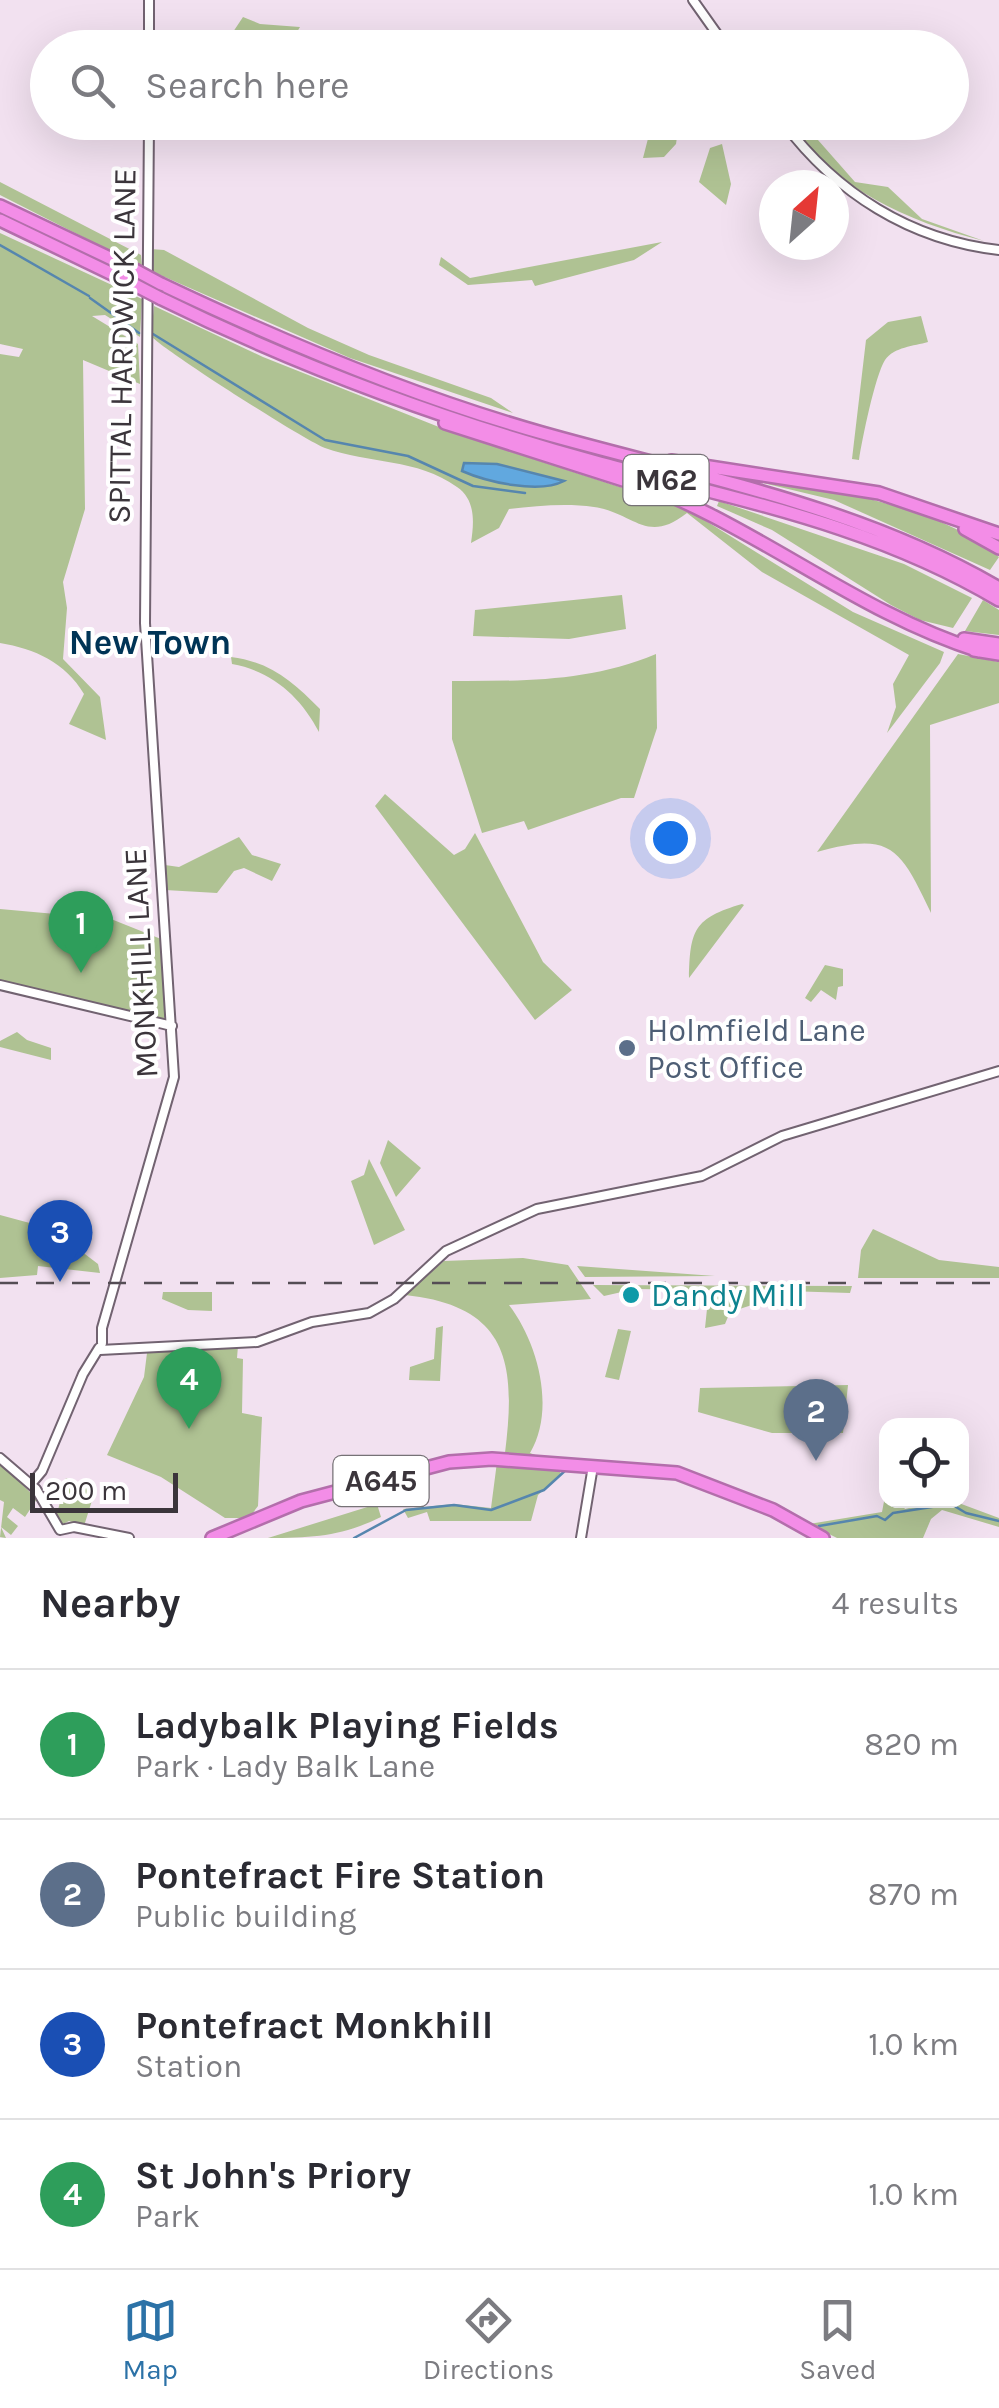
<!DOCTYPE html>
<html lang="en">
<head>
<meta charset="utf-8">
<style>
  :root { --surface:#fff; --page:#f7f7f7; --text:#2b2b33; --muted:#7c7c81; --line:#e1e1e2; --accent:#2c72a7 }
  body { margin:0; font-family:Karla,sans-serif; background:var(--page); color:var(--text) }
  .controls { position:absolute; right:30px; bottom:30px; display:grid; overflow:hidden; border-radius:20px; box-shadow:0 10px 40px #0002 }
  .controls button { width:90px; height:90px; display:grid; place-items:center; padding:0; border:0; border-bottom:2px solid var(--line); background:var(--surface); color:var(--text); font:50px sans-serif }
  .compass { position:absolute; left:759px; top:170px; width:90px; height:90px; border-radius:50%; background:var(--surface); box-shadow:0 10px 40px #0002; rotate:27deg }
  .scale { position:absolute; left:30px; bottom:25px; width:148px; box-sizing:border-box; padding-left:10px; border:5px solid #3b353b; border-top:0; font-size:28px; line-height:35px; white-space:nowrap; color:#3b353b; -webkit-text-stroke:8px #fff; paint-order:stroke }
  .you { position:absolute; left:670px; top:838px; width:35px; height:35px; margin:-25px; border:8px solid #fff; border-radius:50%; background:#1a73e8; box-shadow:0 0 0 15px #1a73e833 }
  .badge { display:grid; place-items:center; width:65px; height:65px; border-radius:50%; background:var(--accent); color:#fff; font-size:32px; font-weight:700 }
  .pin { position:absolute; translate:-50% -82px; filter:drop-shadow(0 2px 5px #0008) }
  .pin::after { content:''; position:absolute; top:52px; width:35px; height:30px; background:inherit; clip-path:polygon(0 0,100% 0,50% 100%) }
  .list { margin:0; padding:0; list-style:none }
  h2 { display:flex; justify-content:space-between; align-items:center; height:130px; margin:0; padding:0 40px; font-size:42px }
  h2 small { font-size:32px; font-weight:400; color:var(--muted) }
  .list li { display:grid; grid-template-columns:65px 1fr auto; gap:30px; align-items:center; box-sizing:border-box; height:150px; padding:0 40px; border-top:2px solid var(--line) }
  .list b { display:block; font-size:38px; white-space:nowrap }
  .list p { margin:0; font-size:32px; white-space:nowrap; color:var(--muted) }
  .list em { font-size:32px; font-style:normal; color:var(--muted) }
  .icon { flex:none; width:55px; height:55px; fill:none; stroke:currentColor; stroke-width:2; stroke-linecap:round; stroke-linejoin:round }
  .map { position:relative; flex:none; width:999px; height:1538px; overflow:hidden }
  .search { position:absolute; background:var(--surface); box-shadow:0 10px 40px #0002; left:30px; right:30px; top:30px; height:110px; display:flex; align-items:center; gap:25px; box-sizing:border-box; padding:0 35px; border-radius:55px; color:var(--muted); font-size:38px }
  .sheet { height:730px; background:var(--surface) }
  nav { display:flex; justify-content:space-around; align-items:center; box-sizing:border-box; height:140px; border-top:2px solid var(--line); background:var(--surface); font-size:28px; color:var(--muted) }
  nav a { display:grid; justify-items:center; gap:5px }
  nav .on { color:var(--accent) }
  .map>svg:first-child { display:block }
  .green { fill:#afc293 }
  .water { fill:#61a8df; stroke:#5686ae; stroke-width:2.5 }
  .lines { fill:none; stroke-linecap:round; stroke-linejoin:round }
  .stream { stroke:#5686ae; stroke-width:2.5 }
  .secondary-casing { stroke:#726371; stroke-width:12 }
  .highway-casing { stroke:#b36eab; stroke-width:16 }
  .secondary { stroke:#fff; stroke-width:8 }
  .highway { stroke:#f38de7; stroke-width:11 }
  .rail { stroke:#544d54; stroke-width:2.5; stroke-dasharray:18 18; stroke-linecap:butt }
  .highway-bridge-casing { stroke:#b36eab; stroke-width:16; stroke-linecap:butt }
  .highway-bridge { stroke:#f38de7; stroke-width:11 }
  .service-dot { fill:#5c6f8a; stroke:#fff; stroke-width:4 }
  .culture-dot { fill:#0f9aa8; stroke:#fff; stroke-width:4 }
  .labels { text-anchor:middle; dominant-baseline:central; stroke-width:8; stroke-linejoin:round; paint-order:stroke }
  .shield { fill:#fff; stroke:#767276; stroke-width:2.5 }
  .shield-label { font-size:30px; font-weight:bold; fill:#3b353b }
  .street-label { font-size:32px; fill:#3b353b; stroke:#fff }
  .service-label { font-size:32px; fill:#4e5e75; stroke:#fff; text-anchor:start }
  .culture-label { font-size:32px; fill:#0d838f; stroke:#fff; text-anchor:start }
  .neighbourhood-label { font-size:35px; font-weight:bold; fill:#003456; stroke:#fff }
</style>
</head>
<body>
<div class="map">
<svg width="999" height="1538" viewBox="0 0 999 1538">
  <rect width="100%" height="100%" fill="#f2e1f0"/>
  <path class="green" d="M 243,17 L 260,24 L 300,27 L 294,37 L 285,37 L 281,47 L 232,47 L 225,44 Z
    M 652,123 L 679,123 L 676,144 L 664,157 L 643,158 Z
    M 788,123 L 803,123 L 855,182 L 888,187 L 922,219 L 984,241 C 906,221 836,189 788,123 Z
    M 722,144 L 731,184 L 726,205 L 699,182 L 710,148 Z
    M 0,182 L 141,255 L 142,267 L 0,195 Z
    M 0,233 L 142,299 L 140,337 L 105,315 L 92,316 L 138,344 L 140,384 L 83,360 L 85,509 L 63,582 L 67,608 L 63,659 L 100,697 L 106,740 L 69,724 L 84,694 C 65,662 35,649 0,643 L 0,354 L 19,357 L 23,349 L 0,344 Z
    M 662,242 L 634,260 L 535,286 L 532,280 L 468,285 L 439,265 L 441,257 L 470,278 Z
    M 150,249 L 164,250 L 308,328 L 369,355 L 491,398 L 513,413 L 350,358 L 151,271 Z
    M 154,306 L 263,357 L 459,435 L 685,508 L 853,612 L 944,652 L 940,663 L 887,733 L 896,707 L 893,684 L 909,655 L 762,572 L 687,513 C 646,545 635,513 594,507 C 565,503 538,506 509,509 L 499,528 L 471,543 C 474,523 476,500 457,487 C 417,458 369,464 325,448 C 305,441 162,349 151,336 Z
    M 921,316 L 928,342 C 914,346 894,347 885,360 C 875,376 862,440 859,460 L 852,459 L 866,340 L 888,322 Z
    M 717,472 C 804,487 931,498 999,557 L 990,570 L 834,500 Z
    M 719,501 L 904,564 L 972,598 L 953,628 L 920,620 L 891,605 L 772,530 L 717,506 Z
    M 622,595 L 626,629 L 569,639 L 473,636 L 475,610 Z
    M 983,600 L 999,610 L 999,635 L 965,631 Z
    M 656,654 L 657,728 L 634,798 L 621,798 L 528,830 L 524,821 L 482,833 L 452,739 L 452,681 C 524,681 589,682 656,654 Z
    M 958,654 L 999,662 L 999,703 L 930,725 L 931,913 C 900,848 892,831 817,852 Z
    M 231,657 C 271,662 293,682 320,709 L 319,732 C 301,697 272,671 232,664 Z
    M 385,794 L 454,855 L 465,849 L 475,833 L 543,962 L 572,990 L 535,1020 L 375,806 Z
    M 239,837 L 252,855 L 281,864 L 272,881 L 244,868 L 234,871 L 217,893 L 165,890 L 165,865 L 179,867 Z
    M 742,904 L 744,905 L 689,978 C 690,930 694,918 742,904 Z
    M 0,909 L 111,919 L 161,939 L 166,1015 L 161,1022 L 0,980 Z
    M 825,965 L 843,969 L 843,986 L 838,987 L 836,1000 L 821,990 L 811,1002 L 805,998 Z
    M 17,1032 L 27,1040 L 51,1048 L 51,1060 L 0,1047 L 0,1041 Z
    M 388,1140 L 421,1168 L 396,1197 L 380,1163 Z
    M 369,1159 L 405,1230 L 374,1245 L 351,1181 L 364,1175 Z
    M 0,1215 L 52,1229 L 98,1264 L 100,1273 L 38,1266 L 37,1275 L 0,1278 Z
    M 873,1229 L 939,1260 L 999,1267 L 999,1278 L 858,1278 L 861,1250 Z
    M 523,1258 L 568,1265 L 591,1299 L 509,1305 C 538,1343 556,1409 530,1453 L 541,1457 L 505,1453 C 516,1365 510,1306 405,1295 L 444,1261 Z
    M 577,1266 L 715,1276 L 585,1277 Z
    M 593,1285 L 852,1286 L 850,1293 L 757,1290 L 752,1305 L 730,1312 L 725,1324 L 705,1328 L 709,1290 L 635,1289 L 604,1296 Z
    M 163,1292 L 212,1292 L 212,1311 L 188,1310 L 162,1299 Z
    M 443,1326 L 440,1381 L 409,1380 L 410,1367 L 434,1359 L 436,1328 Z
    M 618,1329 L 631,1331 L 619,1380 L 605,1377 Z
    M 238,1346 L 237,1358 L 243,1359 L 242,1413 L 262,1417 L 258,1506 L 249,1518 L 225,1518 L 161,1477 L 107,1455 L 144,1377 L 147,1353 Z
    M 848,1385 L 843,1433 L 772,1433 L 698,1412 L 700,1388 Z
    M 497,1462 L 559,1470 L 561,1474 L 538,1495 L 531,1521 L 430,1521 L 427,1512 L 408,1518 L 403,1509 L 454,1504 L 491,1508 Z
    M 0,1463 L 37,1499 L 25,1517 L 13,1508 L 7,1517 L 18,1526 L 11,1535 L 1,1527 L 6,1538 L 0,1537 L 4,1502 L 0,1500 Z
    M 66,1478 L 95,1491 L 84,1526 L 69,1521 L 61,1525 L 53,1512 L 58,1510 Z
    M 886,1491 L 886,1500 L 900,1501 L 905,1509 L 933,1502 L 956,1502 L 999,1518 L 999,1527 L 942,1510 L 931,1519 L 923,1538 L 837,1538 L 809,1524 L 882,1512 Z
    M 377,1504 L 381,1517 C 342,1536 314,1538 268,1538 Z"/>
  <path class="water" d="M 464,463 L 497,464 L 564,481 C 539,494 487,482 462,471 Z"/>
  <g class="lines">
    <path class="stream" d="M 0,245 L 89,296
      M 90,298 L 139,333
      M 153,334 L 325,440 L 408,456 L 473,486 L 525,493
      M 819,1526 L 877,1516 L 885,1520 L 893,1513 L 951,1504 L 966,1513 L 999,1521
      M 354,1538 L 406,1510 L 454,1505 L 491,1510 L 544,1490 L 567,1469"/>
    <g class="secondary-casing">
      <path id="secondary" d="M 693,0 L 727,48
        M 149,48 L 149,0
        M 783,122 C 836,193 910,240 999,250
        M 0,985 L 172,1026
        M 102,1343 L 102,1328 L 174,1077 L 145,623 L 149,122
        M 100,1350 L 257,1342 L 312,1322 L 369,1313 L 394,1299 L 446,1251 L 537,1209 L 702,1176 L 782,1136 L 999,1071
        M 0,1458 L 36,1489 L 60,1530 L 74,1527 L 129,1538
        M 31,1484 L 42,1471 L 83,1374 L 99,1348
        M 581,1538 L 593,1466"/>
    </g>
    <g class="highway-casing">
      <path id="highway" d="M 0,206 L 135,270
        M 0,220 L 131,283
        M 161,284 C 283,342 411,396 542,433 C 698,477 857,505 999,588
        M 160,298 C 300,367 449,422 600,463 C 741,501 871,524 999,600
        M 445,423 L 623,480
        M 671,461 L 879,493 L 999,534
        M 616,475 C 747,517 849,610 979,651
        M 965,529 L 999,548
        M 964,639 L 999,644
        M 974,650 L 999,654
        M 212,1538 L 301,1501 L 449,1462 L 492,1459 L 677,1473 L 773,1510 L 823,1538"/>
    </g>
    <use href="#secondary" class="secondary"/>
    <use href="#highway" class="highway"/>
    <path class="rail" d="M 0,1283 L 999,1283"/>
    <g class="highway-bridge-casing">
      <path id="highway-bridge" d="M 135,270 L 161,284
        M 131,283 L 160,298"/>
    </g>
    <use href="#highway-bridge" class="highway-bridge"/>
  </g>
  <circle class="service-dot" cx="627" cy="1048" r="10"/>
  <circle class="culture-dot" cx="631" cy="1295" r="10"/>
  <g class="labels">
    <g class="shield">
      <rect x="623.5" y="455" width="85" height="50" rx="8"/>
      <rect x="333.5" y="1456" width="95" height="50" rx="8"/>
    </g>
    <g class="shield-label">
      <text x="666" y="480">M62</text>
      <text x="381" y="1481">A645</text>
    </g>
    <g class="street-label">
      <text transform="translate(122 346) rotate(-89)">SPITTAL HARDWICK LANE</text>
      <text transform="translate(141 963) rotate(-93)">MONKHILL LANE</text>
    </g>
    <g class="service-label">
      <text x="647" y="1030">Holmfield Lane<tspan x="647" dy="37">Post Office</tspan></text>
    </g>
    <g class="culture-label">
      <text x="651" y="1295">Dandy Mill</text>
    </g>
    <g class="neighbourhood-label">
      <text x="150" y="642">New Town</text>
    </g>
  </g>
</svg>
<div class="controls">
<button><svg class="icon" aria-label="locate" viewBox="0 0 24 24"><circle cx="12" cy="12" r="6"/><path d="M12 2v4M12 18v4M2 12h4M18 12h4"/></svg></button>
</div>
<svg class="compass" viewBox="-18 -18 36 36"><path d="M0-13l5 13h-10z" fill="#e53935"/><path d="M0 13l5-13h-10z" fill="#7c7c81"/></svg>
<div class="scale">200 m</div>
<div class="you"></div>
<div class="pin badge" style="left:81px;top:973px;background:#2e9e5b">1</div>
<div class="pin badge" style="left:816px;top:1461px;background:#5c6f8a">2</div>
<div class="pin badge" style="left:60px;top:1282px;background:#1a4fb4">3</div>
<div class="pin badge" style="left:189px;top:1429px;background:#2e9e5b">4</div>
<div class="search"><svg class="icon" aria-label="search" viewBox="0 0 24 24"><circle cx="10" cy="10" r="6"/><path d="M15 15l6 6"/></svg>Search here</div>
</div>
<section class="sheet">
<h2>Nearby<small>4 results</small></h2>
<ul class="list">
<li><span class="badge" style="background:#2e9e5b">1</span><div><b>Ladybalk Playing Fields</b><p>Park · Lady Balk Lane</p></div><em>820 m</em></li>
<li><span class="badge" style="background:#5c6f8a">2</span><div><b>Pontefract Fire Station</b><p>Public building</p></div><em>870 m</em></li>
<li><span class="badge" style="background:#1a4fb4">3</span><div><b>Pontefract Monkhill</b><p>Station</p></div><em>1.0 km</em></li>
<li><span class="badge" style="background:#2e9e5b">4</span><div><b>St John's Priory</b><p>Park</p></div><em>1.0 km</em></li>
</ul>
</section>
<nav>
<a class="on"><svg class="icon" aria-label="map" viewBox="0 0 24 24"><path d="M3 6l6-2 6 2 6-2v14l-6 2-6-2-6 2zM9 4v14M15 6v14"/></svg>Map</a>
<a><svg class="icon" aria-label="directions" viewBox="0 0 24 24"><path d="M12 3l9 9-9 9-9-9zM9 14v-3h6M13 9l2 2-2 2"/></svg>Directions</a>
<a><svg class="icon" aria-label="saved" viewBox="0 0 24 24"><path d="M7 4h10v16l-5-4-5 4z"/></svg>Saved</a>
</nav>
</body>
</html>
